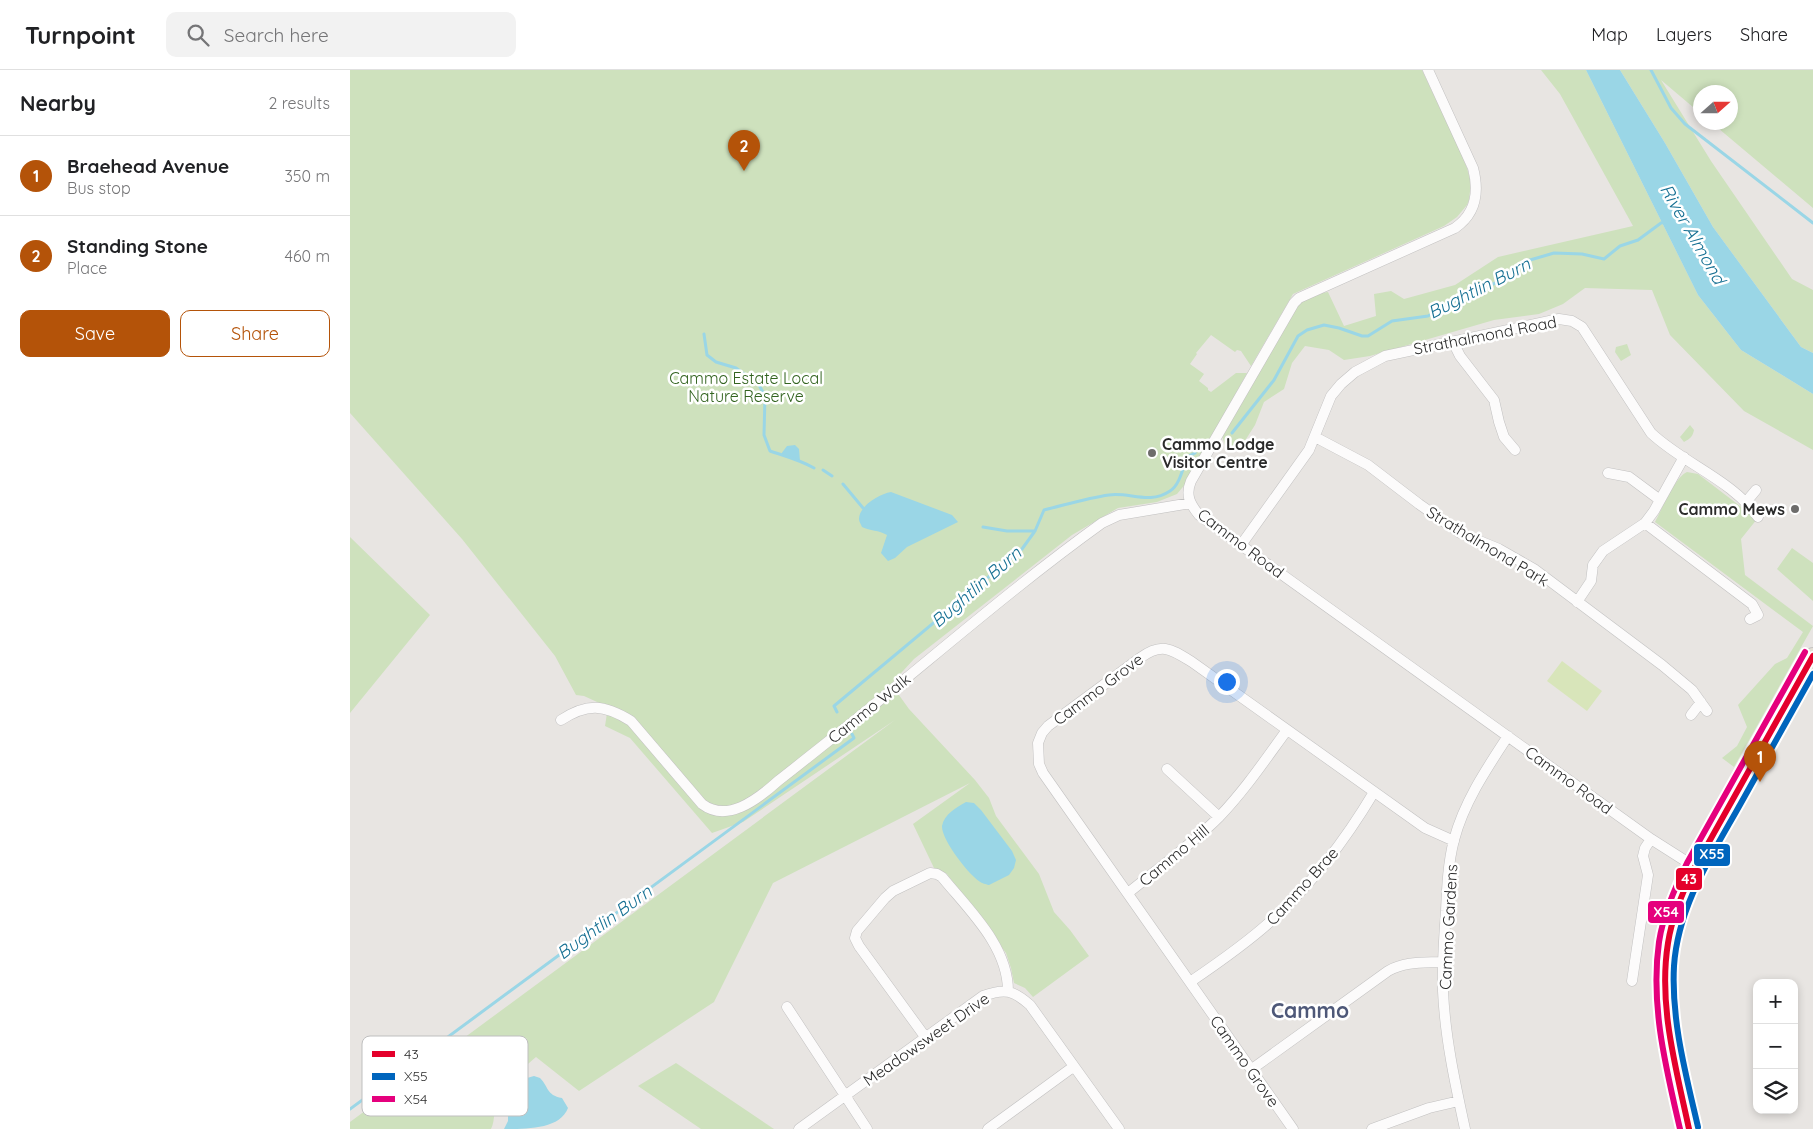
<!DOCTYPE html>
<html lang="en">
<head>
<meta charset="utf-8">
<style>
  :root { --surface:#fff; --page:#f2f2f2; --text:#202124; --muted:#757577; --line:#e0e0e0; --accent:#b45309 }
  body { margin:0; font-family:Quicksand,sans-serif; background:var(--page); color:var(--text) }
  .controls { position:absolute; right:15px; bottom:15px; display:grid; overflow:hidden; border-radius:10px; box-shadow:0 2px 8px #0003 }
  .controls button { width:45px; height:45px; display:grid; place-items:center; padding:0; border:0; border-bottom:1px solid var(--line); background:var(--surface); color:var(--text); font:25px sans-serif }
  .compass { position:absolute; left:1343px; top:15px; width:45px; height:45px; border-radius:50%; background:var(--surface); box-shadow:0 2px 8px #0003; rotate:69deg }
  .you { position:absolute; left:876px; top:611px; width:18px; height:18px; margin:-12px; border:4px solid #fff; border-radius:50%; background:#1a73e8; box-shadow:0 0 0 8px #1a73e833 }
  .badge { display:grid; place-items:center; width:32px; height:32px; border-radius:50%; background:var(--accent); color:#fff; font-size:16px; font-weight:700 }
  .pin { position:absolute; translate:-50% -41px; filter:drop-shadow(0 1px 2px #0008) }
  .pin::after { content:''; position:absolute; top:26px; width:18px; height:15px; background:inherit; clip-path:polygon(0 0,100% 0,50% 100%) }
  .list { margin:0; padding:0; list-style:none }
  h2 { display:flex; justify-content:space-between; align-items:center; height:65px; margin:0; padding:0 20px; font-size:21px }
  h2 small { font-size:16px; font-weight:400; color:var(--muted) }
  .list li { display:grid; grid-template-columns:32px 1fr auto; gap:15px; align-items:center; box-sizing:border-box; height:80px; padding:0 20px; border-top:1px solid var(--line) }
  .list b { display:block; font-size:19px; white-space:nowrap }
  .list p { margin:0; font-size:16px; white-space:nowrap; color:var(--muted) }
  .list em { font-size:16px; font-style:normal; color:var(--muted) }
  .actions { display:flex; gap:10px; padding:15px 20px }
  .actions a { flex:1; padding:11px 0; border:1px solid var(--accent); border-radius:10px; text-align:center; font-size:18px; color:var(--accent) }
  .actions .main { background:var(--accent); color:#fff }
  .icon { flex:none; width:28px; height:28px; fill:none; stroke:currentColor; stroke-width:2; stroke-linecap:round; stroke-linejoin:round }
  .map { position:relative; flex:none; width:1463px; height:1059px; overflow:hidden }
  header { display:flex; align-items:center; gap:30px; box-sizing:border-box; height:70px; padding:0 25px; background:var(--surface); border-bottom:1px solid var(--line) }
  header strong { font-size:24px }
  nav { display:flex; gap:28px; margin-inline-start:auto; font-size:18px }
  .search { width:350px; height:45px; background:var(--page); display:flex; align-items:center; gap:12px; box-sizing:border-box; padding:0 18px; border-radius:10px; color:var(--muted); font-size:19px }
  main { display:flex }
  aside { flex:1; background:var(--surface) }
  .map>svg:first-child { display:block }
  .green { fill:#cee1bd }
  .pitch { fill:#d8e5ba }
  .water { fill:#9ad6e6 }
  .lines { fill:none; stroke-linecap:round; stroke-linejoin:round }
  .stream { stroke:#9ad6e6; stroke-width:3 }
  .street-casing { stroke:#c2c1c1; stroke-width:11 }
  .primary-casing { stroke:#c5c3c2; stroke-width:18 }
  .street { stroke:#fcfbfb; stroke-width:10 }
  .primary { stroke:#e5e0d5; stroke-width:16 }
  .bus-1-casing { stroke:#fff; stroke-width:10 }
  .bus-2-casing { stroke:#fff; stroke-width:10 }
  .bus-3-casing { stroke:#fff; stroke-width:10 }
  .bus-1 { stroke:#e4002b; stroke-width:6 }
  .bus-2 { stroke:#0065bd; stroke-width:6 }
  .bus-3 { stroke:#e5007d; stroke-width:6 }
  .poi-dot { fill:#6d6c6b; stroke:#fff; stroke-width:2 }
  .labels { text-anchor:middle; dominant-baseline:central; stroke-width:5; stroke-linejoin:round; paint-order:stroke }
  .street-label { font-size:16px; fill:#2b2b2b; stroke:#fff }
  .park-label { font-size:16px; fill:#32631f; stroke:#fff }
  .poi-label { font-size:16px; font-weight:bold; fill:#2b2b2b; stroke:#fff; text-anchor:start }
  .water-label { font-size:18px; font-style:italic; fill:#167093; stroke:#fff }
  .district-label { font-size:21px; font-weight:bold; fill:#4e5878; stroke:#fff }
  .key { fill:#fff; stroke:#bfbfbf; stroke-width:1 }
  .key-label { font-size:14px; fill:#2b2b2b }
  .line-badge { stroke:#fff; stroke-width:2 }
  .badge-label { font-size:14px; text-anchor:middle; font-weight:bold; fill:#fff }
</style>
</head>
<body>
<header>
<strong>Turnpoint</strong>
<div class="search"><svg class="icon" aria-label="search" viewBox="0 0 24 24"><circle cx="10" cy="10" r="6"/><path d="M15 15l6 6"/></svg>Search here</div>
<nav><a>Map</a><a>Layers</a><a>Share</a></nav>
</header>
<main>
<aside>
<h2>Nearby<small>2 results</small></h2>
<ul class="list">
<li><span class="badge">1</span><div><b>Braehead Avenue</b><p>Bus stop</p></div><em>350 m</em></li>
<li><span class="badge">2</span><div><b>Standing Stone</b><p>Place</p></div><em>460 m</em></li>
</ul>
<div class="actions"><a class="main">Save</a><a>Share</a></div>
</aside>
<div class="map">
<svg width="1463" height="1059" viewBox="0 0 1463 1059">
  <rect width="100%" height="100%" fill="#e8e5e2"/>
  <path class="green" d="M 0,0 L 1072,0 L 1111,83 L 1117,98 L 1121,113 L 1119,130 L 1117,135 L 1107,147 L 1094,156 L 943,224 L 901,296 L 891,281 L 887,280 L 885,282 L 861,265 L 846,283 L 847,284 L 840,294 L 854,304 L 849,311 L 858,318 L 858,320 L 861,322 L 886,303 L 897,303 L 837,412 L 827,424 L 807,432 L 768,438 L 722,465 L 564,589 L 541,614 L 559,639 L 625,710 L 639,728 L 646,746 L 689,804 L 704,842 L 720,860 L 739,886 L 683,927 L 675,918 L 664,913 L 661,898 L 656,883 L 597,804 L 584,798 L 563,754 L 620,713 L 423,813 L 364,932 L 229,1021 L 186,987 C 176,996 151,1015 147,1027 C 143,1037 146,1049 141,1059 L 0,1059 L 0,1052 L 545,650 L 393,752 L 362,763 L 280,668 L 255,656 L 258,637 L 234,626 L 226,625 L 205,586 L 112,469 L 0,343 Z
    M 1191,0 L 1236,0 L 1348,225 L 1391,280 L 1463,324 L 1463,380 L 1394,341 L 1320,265 L 1302,220 L 1235,218 L 1213,234 L 1189,244 L 1144,250 L 1020,286 L 994,290 L 979,280 L 955,276 L 942,293 L 934,319 L 914,332 L 905,355 L 891,377 L 876,378 L 872,366 L 950,232 L 964,224 L 978,222 L 994,256 L 1026,246 L 1024,224 L 1041,221 L 1054,229 L 1105,215 L 1148,187 L 1283,156 L 1210,24 Z
    M 1270,0 L 1463,0 L 1463,138 L 1362,53 L 1380,52 L 1380,22 L 1350,22 L 1350,43 L 1311,10 L 1361,91 L 1442,209 L 1463,220 L 1463,283 L 1451,277 L 1363,157 L 1315,73 Z
    M 1277,274 L 1281,285 L 1271,291 L 1265,282 L 1266,277 Z
    M 1340,355 L 1344,360 C 1343,366 1340,369 1334,372 L 1330,367 Z
    M 1337,402 L 1348,404 L 1407,449 L 1391,469 L 1395,505 L 1463,556 L 1384,697 L 1372,688 L 1387,676 L 1397,657 L 1388,635 L 1425,594 L 1437,588 L 1453,562 L 1305,452 C 1312,439 1324,408 1337,402 Z
    M 0,467 L 80,545 L 0,643 Z
    M 1442,478 L 1463,493 L 1463,531 L 1427,499 Z
    M 326,993 L 332,997 L 424,1059 L 351,1059 L 288,1016 Z"/>
  <path class="pitch" d="M 1212,591 L 1252,621 L 1237,641 L 1197,611 Z"/>
  <path class="water" d="M 1236,0 L 1270,0 L 1315,73 L 1363,157 L 1451,277 L 1463,283 L 1463,324 L 1391,280 L 1348,225 Z
    M 445,375 L 449,379 L 450,391 L 431,384 L 437,376 Z
    M 541,422 L 602,445 L 608,452 L 557,477 L 545,488 L 538,491 L 531,483 L 537,465 C 529,460 520,461 512,457 C 511,454 509,452 509,449 C 509,436 529,424 541,422 Z
    M 616,732 L 624,733 L 631,740 L 662,781 L 666,790 L 664,798 L 659,805 L 639,815 C 638,815 632,813 632,813 C 620,807 591,769 592,756 C 594,744 607,737 616,732 Z
    M 184,1006 L 190,1008 C 199,1017 196,1025 212,1028 L 218,1038 C 210,1059 178,1059 154,1059 L 158,1051 L 158,1031 L 161,1025 L 177,1008 Z"/>
  <g class="lines">
    <path class="stream" d="M 1301,0 L 1321,38 L 1335,54 L 1463,153
      M 354,264 L 357,285 L 366,292 L 386,298 L 409,315 L 415,326 L 414,365 L 420,381 C 435,386 450,390 464,398
      M 882,363 L 924,310 L 948,266 L 957,260 L 974,255 L 989,258 L 1012,266 L 1018,266 L 1042,251 L 1078,246 L 1113,226 L 1153,210 L 1166,197 L 1180,190 L 1204,183 L 1232,184 L 1254,189 L 1270,176 L 1288,170 L 1311,153 L 1315,152
      M 473,400 L 482,406
      M 493,414 L 513,438
      M 633,457 L 657,461 L 685,461
      M 487,642 L 484,636 L 672,479 L 685,461 L 694,440 C 715,435 737,428 759,425 C 780,422 799,435 820,421 C 830,415 833,397 837,387 L 845,383
      M 0,1039 L 504,668 L 502,664"/>
    <g class="street-casing">
      <path id="street" d="M 1078,0 L 1123,98 C 1129,121 1127,143 1105,158 L 949,228 L 944,233 L 841,411 C 835,425 840,434 849,445 L 1301,769 L 1345,797
        M 1103,272 L 1110,286 L 1144,330 L 1149,352 L 1154,367 L 1165,380
        M 965,367 L 1018,395 L 1069,434 L 1110,463 L 1149,479 L 1184,499 L 1312,595 L 1342,620 L 1357,641
        M 1258,403 L 1279,407 L 1310,430
        M 1396,432 L 1406,420
        M 1295,453 L 1402,534 L 1408,545 L 1400,549
        M 891,475 L 959,380 L 981,326 L 991,314 L 1005,302 L 1035,286 L 1209,249 L 1222,251 L 1232,257 L 1301,363 C 1334,394 1382,410 1408,447
        M 1227,532 L 1241,511 L 1243,495 L 1253,481 L 1295,453 L 1304,441 L 1334,387
        M 1341,645 L 1351,632
        M 211,650 C 237,633 254,634 281,651 L 352,734 C 364,743 377,743 391,737 C 405,731 417,721 428,711 C 450,694 472,676 494,659 C 579,591 663,517 752,453 L 769,445 L 841,433
        M 817,699 L 869,747
        M 778,823 C 809,798 841,775 869,747 C 895,720 915,690 937,660
        M 1282,911 L 1298,805 L 1293,786 L 1295,778 L 1301,769
        M 840,912 C 868,893 897,873 922,850 C 963,813 996,769 1024,722
        M 437,937 L 517,1059
        M 576,968 L 509,876 L 505,868 L 507,861 L 535,828 L 543,821 L 580,803 L 587,804 L 592,807 C 619,840 658,876 658,921
        M 902,999 L 1038,901 C 1056,891 1073,893 1093,892
        M 449,1059 L 633,926 C 655,918 663,920 680,935 L 769,1059
        M 638,1059 L 723,997
        M 943,1059 L 693,703 L 689,694 L 688,673 L 692,663 L 698,656 L 790,588 C 812,572 821,579 842,592 L 1075,758 L 1104,771
        M 1022,1059 L 1079,1038 L 1109,1031
        M 1115,1059 C 1105,1013 1095,967 1093,921 C 1092,894 1094,868 1096,841 C 1097,818 1098,793 1104,770 C 1114,732 1137,698 1158,666"/>
    </g>
    <g class="primary-casing">
      <path id="primary" d="M 1339,1059 C 1326,999 1308,935 1318,873 C 1323,846 1333,821 1345,797 L 1463,586"/>
    </g>
    <use href="#street" class="street"/>
    <use href="#primary" class="primary"/>
    <g class="bus-1-casing">
      <path id="bus-1" d="M 1339,1059 C 1326,998 1308,935 1318,873 C 1322,846 1333,821 1345,797 L 1463,586"/>
    </g>
    <g class="bus-2-casing">
      <path id="bus-2" d="M 1348,1057 C 1336,1005 1321,950 1324,896 C 1328,836 1362,785 1391,733 C 1415,690 1439,647 1463,604"/>
    </g>
    <g class="bus-3-casing">
      <path id="bus-3" d="M 1330,1059 C 1316,998 1300,935 1309,872 C 1313,845 1325,818 1337,793 L 1455,582"/>
    </g>
    <use href="#bus-1" class="bus-1"/>
    <use href="#bus-2" class="bus-2"/>
    <use href="#bus-3" class="bus-3"/>
  </g>
  <g class="poi-dot">
    <circle cx="802" cy="383" r="5"/>
    <circle cx="1445" cy="439" r="5"/>
  </g>
  <g class="labels">
    <g class="street-label">
      <text transform="translate(1135 265) rotate(-11)">Strathalmond Road</text>
      <text transform="translate(891 473) rotate(37)">Cammo Road</text>
      <text transform="translate(1138 476) rotate(31)">Strathalmond Park</text>
      <text transform="translate(748 619) rotate(-37)">Cammo Grove</text>
      <text transform="translate(519 638) rotate(-39)">Cammo Walk</text>
      <text transform="translate(1219 710) rotate(36)">Cammo Road</text>
      <text transform="translate(824 785) rotate(-40)">Cammo Hill</text>
      <text transform="translate(952 816) rotate(-48)">Cammo Brae</text>
      <text transform="translate(1098 857) rotate(-87)">Cammo Gardens</text>
      <text transform="translate(576 969) rotate(-35)">Meadowsweet Drive</text>
      <text transform="translate(895 991) rotate(55)">Cammo Grove</text>
    </g>
    <g class="park-label">
      <text x="396" y="308">Cammo Estate Local<tspan x="396" dy="18">Nature Reserve</tspan></text>
    </g>
    <g class="poi-label">
      <text x="812" y="374">Cammo Lodge<tspan x="812" dy="18">Visitor Centre</tspan></text>
      <text x="1435" y="439" text-anchor="end">Cammo Mews</text>
    </g>
    <g class="water-label">
      <text transform="translate(1343 164) rotate(60)">River Almond</text>
      <text transform="translate(1129 218) rotate(-27)">Bughtlin Burn</text>
      <text transform="translate(626 517) rotate(-41)">Bughtlin Burn</text>
      <text transform="translate(254 852) rotate(-36)">Bughtlin Burn</text>
    </g>
    <g class="district-label">
      <text x="960" y="940">Cammo</text>
    </g>
  </g>
  <rect x="12" y="966" width="166" height="80" rx="8" class="key"/>
  <rect x="22" y="981" width="23" height="6" fill="#e4002b"/>
  <rect x="22" y="1003" width="23" height="7" fill="#0065bd"/>
  <rect x="22" y="1026" width="23" height="6" fill="#e5007d"/>
  <g class="key-label">
    <text x="54" y="989">43</text>
    <text x="54" y="1011">X55</text>
    <text x="54" y="1034">X54</text>
  </g>
  <g class="line-badge">
    <rect x="1343" y="773" width="38" height="24" rx="5" fill="#0065bd"/>
    <rect x="1325" y="797" width="28" height="24" rx="5" fill="#e4002b"/>
    <rect x="1297" y="830" width="38" height="24" rx="5" fill="#e5007d"/>
  </g>
  <g class="badge-label">
    <text x="1362" y="789">X55</text>
    <text x="1339" y="814">43</text>
    <text x="1316" y="847">X54</text>
  </g>
</svg>
<div class="controls">
<button>+</button>
<button>−</button>
<button><svg class="icon" aria-label="layers" viewBox="0 0 24 24"><path d="M12 4l9 5-9 5-9-5zM3 14l9 5 9-5"/></svg></button>
</div>
<svg class="compass" viewBox="-18 -18 36 36"><path d="M0-13l5 13h-10z" fill="#e53935"/><path d="M0 13l5-13h-10z" fill="#757577"/></svg>
<div class="you"></div>
<div class="pin badge" style="left:1410px;top:712px">1</div>
<div class="pin badge" style="left:394px;top:101px">2</div>
</div>
</main>
</body>
</html>
